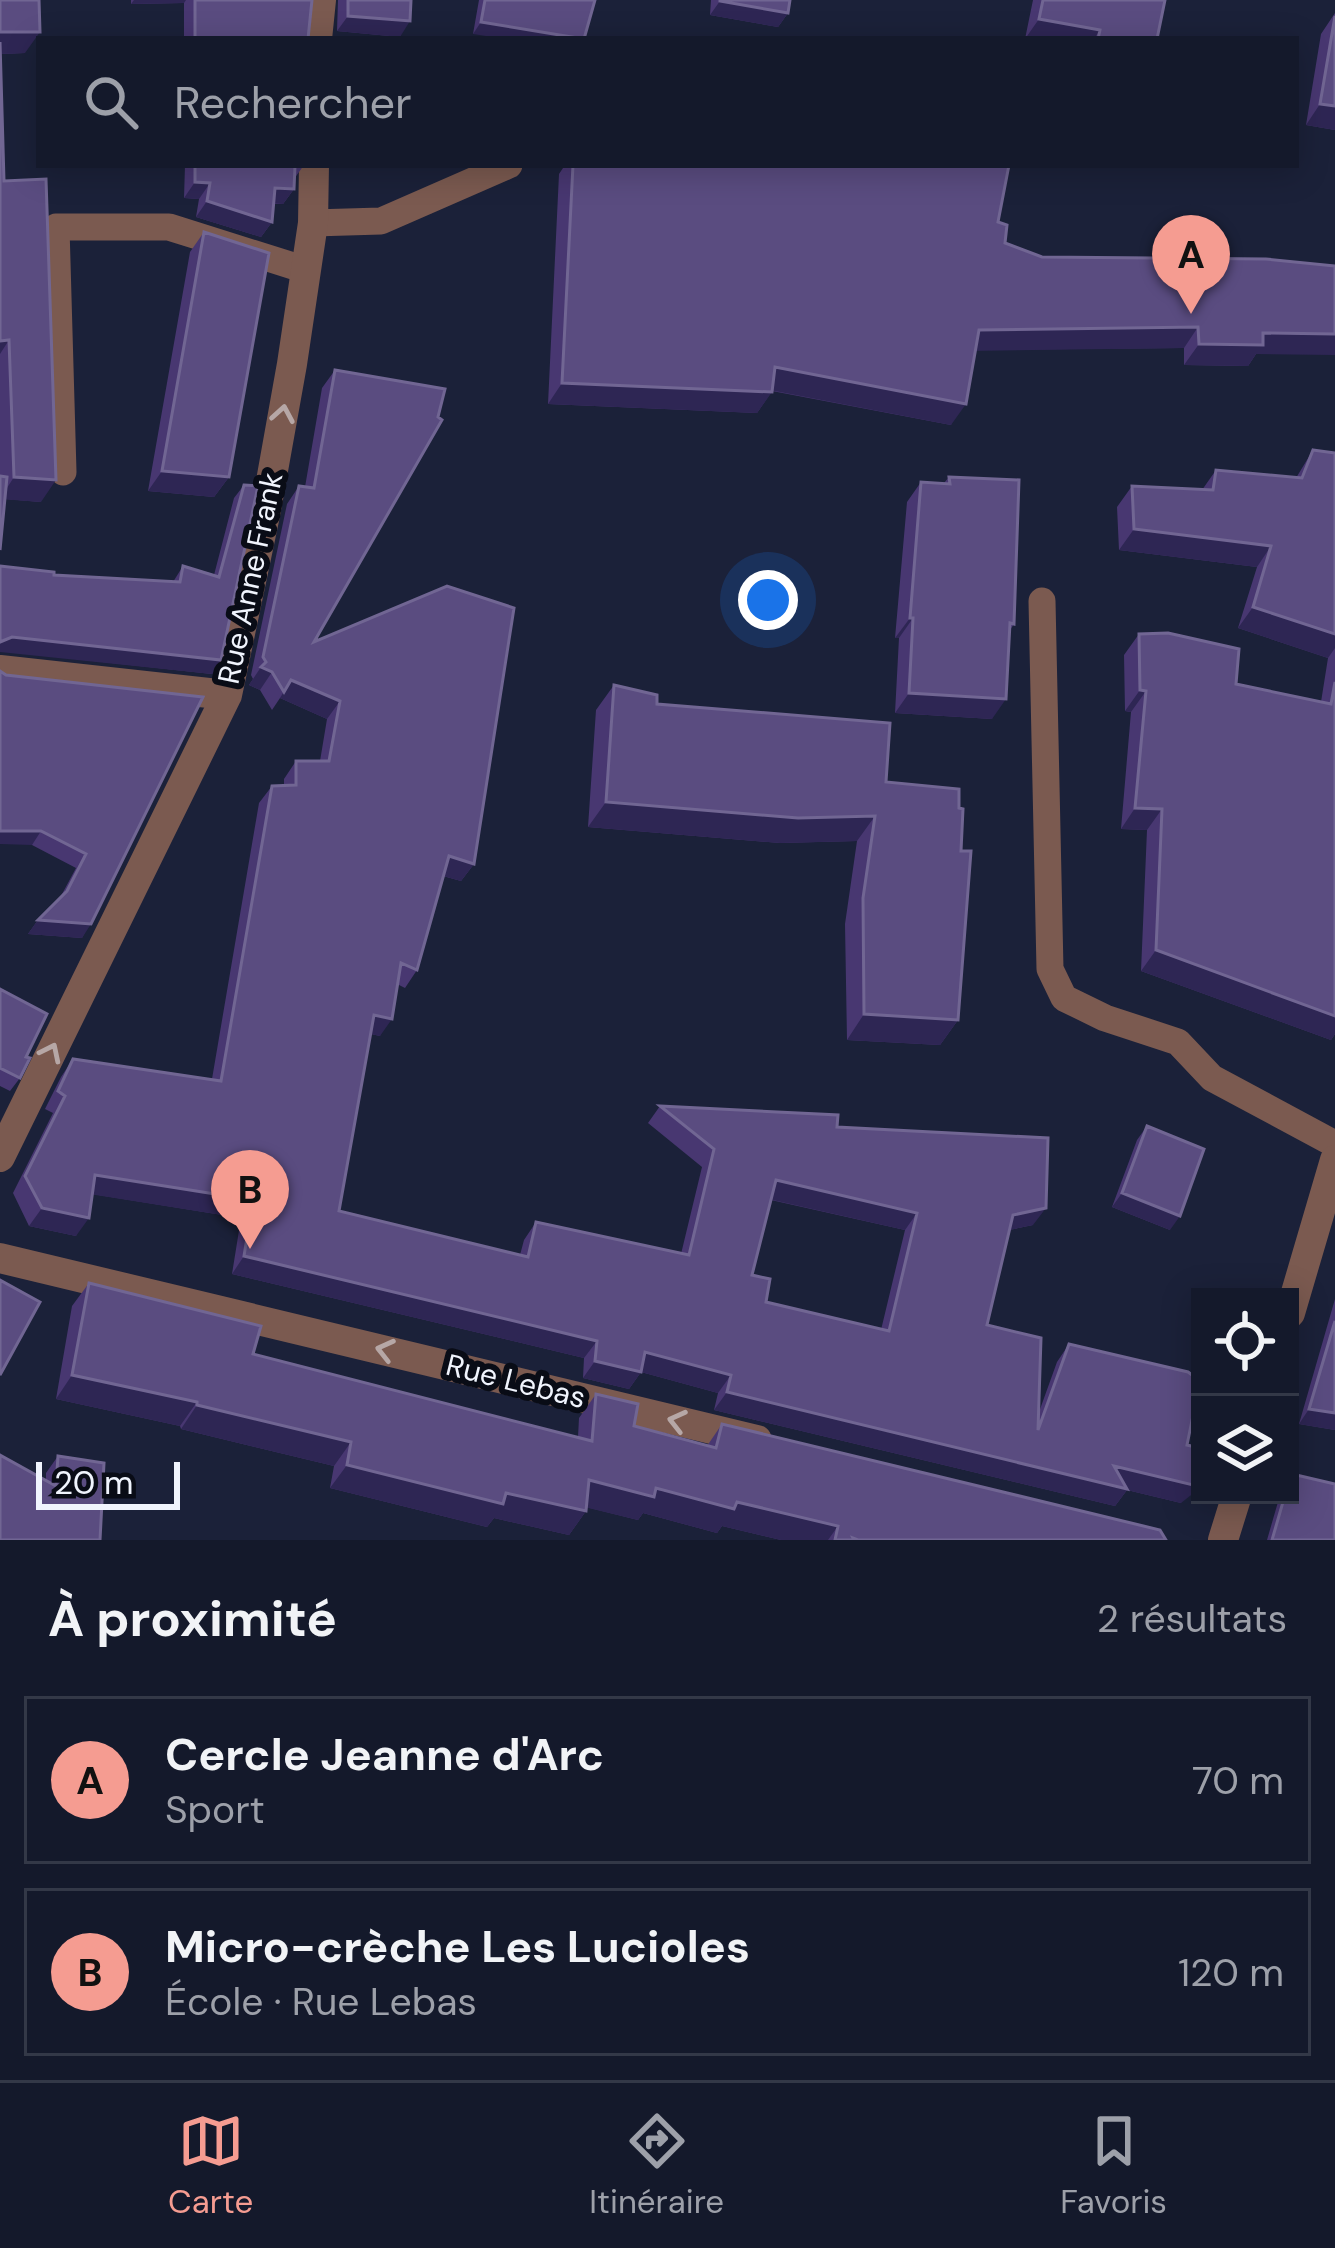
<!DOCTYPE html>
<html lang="fr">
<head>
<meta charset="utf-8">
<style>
  :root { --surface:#14192b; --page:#1d2233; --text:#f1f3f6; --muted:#9da0a9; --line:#333847; --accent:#f59c91 }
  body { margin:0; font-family:"DM Sans",sans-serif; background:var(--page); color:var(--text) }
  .controls { position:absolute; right:36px; bottom:36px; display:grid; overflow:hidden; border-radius:0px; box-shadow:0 6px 30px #0003 }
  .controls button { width:108px; height:108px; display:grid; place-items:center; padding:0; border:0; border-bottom:3px solid var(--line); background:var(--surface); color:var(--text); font:60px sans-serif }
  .scale { position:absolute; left:36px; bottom:30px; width:144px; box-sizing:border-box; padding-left:12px; border:6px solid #f0f4fd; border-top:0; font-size:33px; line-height:42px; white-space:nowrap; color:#f0f4fd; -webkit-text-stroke:9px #090c16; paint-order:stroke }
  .you { position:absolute; left:768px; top:600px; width:42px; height:42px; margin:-30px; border:9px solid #fff; border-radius:50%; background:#1a73e8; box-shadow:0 0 0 18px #1a73e833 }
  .badge { display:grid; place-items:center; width:78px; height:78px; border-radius:50%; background:var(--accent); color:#111; font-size:39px; font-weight:700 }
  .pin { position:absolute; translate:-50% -99px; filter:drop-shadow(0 3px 6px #0008) }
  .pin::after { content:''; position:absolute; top:63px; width:42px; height:36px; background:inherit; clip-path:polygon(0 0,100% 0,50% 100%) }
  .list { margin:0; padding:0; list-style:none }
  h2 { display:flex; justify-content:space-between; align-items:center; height:156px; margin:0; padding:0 48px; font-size:51px }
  h2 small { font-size:39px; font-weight:400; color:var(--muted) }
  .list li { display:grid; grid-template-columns:78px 1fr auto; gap:36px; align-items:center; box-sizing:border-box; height:168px; margin:0 24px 24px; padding:0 24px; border:3px solid var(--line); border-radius:0px }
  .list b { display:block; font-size:45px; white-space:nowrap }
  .list p { margin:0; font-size:39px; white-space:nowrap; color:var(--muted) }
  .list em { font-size:39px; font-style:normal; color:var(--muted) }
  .icon { flex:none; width:66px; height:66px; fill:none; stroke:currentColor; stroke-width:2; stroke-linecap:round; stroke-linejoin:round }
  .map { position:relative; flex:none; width:1335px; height:1540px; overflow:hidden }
  .search { position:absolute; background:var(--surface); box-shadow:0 6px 30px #0003; left:36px; right:36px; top:36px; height:132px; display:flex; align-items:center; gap:30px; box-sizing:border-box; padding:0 42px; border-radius:0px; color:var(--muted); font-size:45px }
  .sheet { height:540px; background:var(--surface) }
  nav { display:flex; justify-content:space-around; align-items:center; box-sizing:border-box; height:168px; border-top:3px solid var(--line); background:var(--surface); font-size:33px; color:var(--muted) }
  nav a { display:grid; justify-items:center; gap:6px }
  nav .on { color:var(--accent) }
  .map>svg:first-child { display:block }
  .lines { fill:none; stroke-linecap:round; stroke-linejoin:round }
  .service { stroke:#7b5a50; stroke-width:27 }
  .minor { stroke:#7b5a50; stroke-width:30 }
  .wall { fill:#483771; fill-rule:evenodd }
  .shaded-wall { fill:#2e2654 }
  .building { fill:#5a4c80; stroke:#716693; stroke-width:3; fill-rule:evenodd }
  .oneway { stroke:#b6a7a6 }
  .labels { text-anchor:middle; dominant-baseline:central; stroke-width:12; stroke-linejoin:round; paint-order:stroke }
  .street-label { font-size:30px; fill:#f0f4fd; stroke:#090c16 }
</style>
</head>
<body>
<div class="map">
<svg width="1335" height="1540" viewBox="0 0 1335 1540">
  <rect width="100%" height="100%" fill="#1b2139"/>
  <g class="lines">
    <path class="service" d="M 313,223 L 381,221 L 509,165
      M 63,472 L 56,227 L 169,227 L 306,270
      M 1042,601 L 1050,969 L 1064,998 L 1105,1018 L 1178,1042 L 1212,1078 L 1335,1144"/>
    <path class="minor" d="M 317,39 L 321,0
      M 0,670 L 227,695
      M 0,1157 L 227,695 L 265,515 L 292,364 L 313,223 L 314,165
      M 0,1258 L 757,1440
      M 1290,1313 L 1335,1160
      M 1223,1540 L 1237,1495"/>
  </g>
  <path class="wall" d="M 0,0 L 25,53 L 0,54 L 4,181 L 41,502 L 5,499 L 0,550 Z
    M 131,0 L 312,0 L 308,39 L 184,39 L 184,3 L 131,4 Z
    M 338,0 L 411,0 L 400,37 L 337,31 Z
    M 479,0 L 595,0 L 473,34 Z
    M 711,0 L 790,0 L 788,13 L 778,27 L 710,15 Z
    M 1033,0 L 1165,0 L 1157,39 L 1025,39 Z
    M 1335,13 L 1335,130 L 1306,125 L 1321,34 Z
    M 185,165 L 304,165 L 294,179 L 294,189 L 283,204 L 274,204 L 272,222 L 261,237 L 196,217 L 199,199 L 184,198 Z
    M 565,165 L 998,222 L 1005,243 L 1042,257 L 1256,354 L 1248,366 L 1184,365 L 1184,348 L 976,350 L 951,425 L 772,391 L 757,413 L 548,404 L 559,174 Z
    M 204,232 L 229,477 L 214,497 L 148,491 L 190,252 Z
    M 335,370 L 314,642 L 474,864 L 461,881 L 443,876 L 417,970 L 405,988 L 397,984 L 380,1036 L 371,1034 L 339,1211 L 520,1255 L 524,1240 L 536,1222 L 681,1254 L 702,1167 L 648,1123 L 660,1106 L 837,1127 L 1033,1225 L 1009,1230 L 987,1325 L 1039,1412 L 1057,1362 L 1069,1344 L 1187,1445 L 1181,1503 L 1127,1490 L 1115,1506 L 714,1410 L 718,1393 L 641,1372 L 629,1389 L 583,1378 L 584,1358 L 232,1274 L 241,1218 L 92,1194 L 76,1236 L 29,1226 L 13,1193 L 53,1113 L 45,1109 L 61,1077 L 73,1059 L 212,1079 L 259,803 L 272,786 L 284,785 L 284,779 L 296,761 L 320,761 L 327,719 L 280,698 L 272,710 L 260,690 L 249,685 L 253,679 L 251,675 L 287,504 L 299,486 L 305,487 L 322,388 ZM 771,1200 L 905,1230 L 881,1330 L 766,1302 L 752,1275 Z
    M 1313,450 L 1335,453 L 1335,1034 L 1331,1040 L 1141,971 L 1147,830 L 1121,829 L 1131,712 L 1125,711 L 1124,655 L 1139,634 L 1236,684 L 1321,702 L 1328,658 L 1238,628 L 1257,567 L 1119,550 L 1117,507 L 1132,486 L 1202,490 L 1216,470 L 1296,478 Z
    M 949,477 L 1014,624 L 1010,630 L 992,719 L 895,713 L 899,638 L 895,638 L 907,502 L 921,482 L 944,483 Z
    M 244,485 L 221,660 L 212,674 L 2,651 L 54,575 L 173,582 L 183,566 L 214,575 L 234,498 Z
    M 6,675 L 203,697 L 82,938 L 28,934 L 38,920 L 61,896 L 76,868 L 32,845 Z
    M 614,685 L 657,704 L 886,782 L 959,808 L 961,851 L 958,1020 L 940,1045 L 847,1040 L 845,924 L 857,841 L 780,843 L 588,827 L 596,710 Z
    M 0,989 L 26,1057 L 20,1078 L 10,1091 L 0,1086 Z
    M 1147,1126 L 1170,1230 L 1112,1207 L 1137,1140 Z
    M 89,1283 L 253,1354 L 578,1437 L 579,1418 L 596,1394 L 634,1426 L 707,1446 L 722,1424 L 1166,1540 L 781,1540 L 722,1526 L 717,1533 L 643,1513 L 638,1520 L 586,1507 L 586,1511 L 569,1535 L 494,1518 L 487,1527 L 330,1488 L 334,1466 L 181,1429 L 180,1426 L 56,1399 L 72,1306 Z
    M 1335,1299 L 1335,1430 L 1299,1424 Z
    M 58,1456 L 100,1540 L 46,1481 L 46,1473 Z
    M 1292,1474 L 1335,1540 L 1267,1540 L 1280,1495 L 1290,1495 L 1290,1477 Z"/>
  <path class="shaded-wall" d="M 134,0 L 186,0 L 184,3 L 131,4 Z
    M 720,1 L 788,13 L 778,27 L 710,15 Z
    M 348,16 L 410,21 L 400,37 L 337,31 Z
    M 1039,19 L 1100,30 L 1094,39 L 1025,39 Z
    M 481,22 L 579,39 L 505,39 L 473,34 Z
    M 0,32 L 40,32 L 25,53 L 0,54 Z
    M 1320,104 L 1335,106 L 1335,130 L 1306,125 Z
    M 195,182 L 210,183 L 199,199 L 184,198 Z
    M 275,188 L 294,189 L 283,204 L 265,203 Z
    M 207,201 L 272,222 L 261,237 L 196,217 Z
    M 1198,327 L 1184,348 L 965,351 L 979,330 Z
    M 1263,333 L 1335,334 L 1335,355 L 1256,354 L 1248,366 L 1184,365 L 1199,344 Z
    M 9,340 L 0,354 L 0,341 Z
    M 775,367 L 966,404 L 951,425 L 760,388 Z
    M 562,383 L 772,392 L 757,413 L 548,404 Z
    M 162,471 L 229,477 L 214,497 L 148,491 Z
    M 14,477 L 56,480 L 41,502 L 0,499 Z
    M 1134,529 L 1271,546 L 1257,567 L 1119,550 Z
    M 1253,607 L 1335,634 L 1335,648 L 1328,658 L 1238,628 Z
    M 910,618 L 913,618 L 899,638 L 895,638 Z
    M 12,637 L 221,660 L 212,674 L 0,652 L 0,642 Z
    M 261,667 L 272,672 L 260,690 L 249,685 Z
    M 291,680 L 340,701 L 327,719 L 280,698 Z
    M 1140,690 L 1146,691 L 1131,712 L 1125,711 Z
    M 909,693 L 1006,699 L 992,719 L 895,713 Z
    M 606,802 L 875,816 L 857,841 L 780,843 L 588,827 Z
    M 1135,808 L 1162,809 L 1147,830 L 1121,829 Z
    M 0,831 L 41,831 L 32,845 L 0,844 Z
    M 449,856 L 474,864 L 461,881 L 436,874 Z
    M 38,920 L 91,924 L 82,938 L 28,934 Z
    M 1156,950 L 1335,1016 L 1335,1034 L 1331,1040 L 1141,971 Z
    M 864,1014 L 958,1020 L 940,1045 L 847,1040 Z
    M 374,1015 L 392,1019 L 380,1036 L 362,1032 Z
    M 95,1175 L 253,1200 L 241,1218 L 83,1193 Z
    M 776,1180 L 917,1213 L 905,1230 L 764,1198 Z
    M 1122,1193 L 1180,1216 L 1170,1230 L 1112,1207 Z
    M 42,1208 L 89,1218 L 76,1236 L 29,1226 Z
    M 1046,1208 L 1033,1225 L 1000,1232 L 1013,1215 Z
    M 244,1256 L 597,1341 L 584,1358 L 232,1274 Z
    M 645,1352 L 731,1375 L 718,1393 L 641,1372 L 629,1389 L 583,1378 L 595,1361 Z
    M 72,1375 L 197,1402 L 180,1426 L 56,1399 Z
    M 727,1392 L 1114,1466 L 1200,1480 L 1200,1488 L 1181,1503 L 1127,1490 L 1115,1506 L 714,1410 Z
    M 197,1405 L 351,1442 L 334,1466 L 181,1429 Z
    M 1309,1409 L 1335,1413 L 1335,1430 L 1299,1424 Z
    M 347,1465 L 506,1493 L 586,1511 L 569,1535 L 494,1518 L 487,1527 L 330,1488 Z
    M 589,1480 L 737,1502 L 838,1526 L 828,1540 L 781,1540 L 722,1526 L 717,1533 L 643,1513 L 638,1520 L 572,1504 Z"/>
  <path class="building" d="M 0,0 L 39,0 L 40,32 L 0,32 Z
    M 195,0 L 312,0 L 308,39 L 195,39 Z
    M 348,0 L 411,0 L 410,21 L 348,16 Z
    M 485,0 L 595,0 L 584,39 L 481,22 Z
    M 720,0 L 790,0 L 788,13 L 720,1 Z
    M 1043,0 L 1165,0 L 1157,39 L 1098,39 L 1100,30 L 1039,19 Z
    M 1335,16 L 1335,106 L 1320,104 Z
    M 0,42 L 4,181 L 46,179 L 56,480 L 14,477 L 9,340 L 0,341 Z
    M 195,165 L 304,165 L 295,166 L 294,189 L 275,188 L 272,222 L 207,201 L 210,183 L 195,182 Z
    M 573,165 L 1009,165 L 998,222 L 1007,225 L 1005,243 L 1042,257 L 1266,259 L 1335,266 L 1335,334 L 1263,333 L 1263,345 L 1199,344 L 1198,327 L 979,330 L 966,404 L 775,367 L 772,392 L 562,383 Z
    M 204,232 L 269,253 L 229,477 L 162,471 Z
    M 335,370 L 445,389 L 438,417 L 442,420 L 314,642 L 447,586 L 514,608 L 474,864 L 449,856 L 417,970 L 401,963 L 392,1019 L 374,1015 L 339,1211 L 528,1257 L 536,1222 L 689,1255 L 714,1149 L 660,1106 L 838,1115 L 837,1127 L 1048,1138 L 1046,1208 L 1013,1215 L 987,1325 L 1041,1338 L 1038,1430 L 1069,1344 L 1188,1372 L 1200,1381 L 1187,1445 L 1200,1448 L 1200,1480 L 1193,1485 L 1114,1466 L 1127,1489 L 727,1392 L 731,1375 L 645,1352 L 641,1372 L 595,1361 L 597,1341 L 244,1256 L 253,1200 L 95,1175 L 89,1218 L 42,1208 L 25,1176 L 65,1096 L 58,1091 L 73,1059 L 221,1081 L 272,786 L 296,785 L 296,761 L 329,761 L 340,701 L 291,680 L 284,692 L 272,672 L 261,667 L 266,662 L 263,657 L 299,486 L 314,488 ZM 776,1180 L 917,1213 L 889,1331 L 766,1302 L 770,1279 L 752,1275 Z
    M 1313,450 L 1335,453 L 1335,634 L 1253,607 L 1271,546 L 1134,529 L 1132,486 L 1213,490 L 1216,470 L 1302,478 Z
    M 0,476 L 7,477 L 0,550 Z
    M 949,477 L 1019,480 L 1014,624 L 1010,623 L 1006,699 L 909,693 L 913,618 L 910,618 L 921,482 L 950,484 Z
    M 244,485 L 258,486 L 221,660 L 12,637 L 0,642 L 0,566 L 54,572 L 54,575 L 180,582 L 183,566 L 219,577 Z
    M 1168,633 L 1239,649 L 1236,684 L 1331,704 L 1335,682 L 1335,1016 L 1156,950 L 1162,809 L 1135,808 L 1146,691 L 1140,690 L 1139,634 Z
    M 0,671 L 6,675 L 203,697 L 91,924 L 38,920 L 67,891 L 86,854 L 41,831 L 0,831 Z
    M 614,685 L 657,695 L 657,704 L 890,723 L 886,782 L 959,789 L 959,808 L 963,809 L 961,851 L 971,851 L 958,1020 L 864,1014 L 863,898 L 875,816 L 798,818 L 606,802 Z
    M 0,989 L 47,1014 L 26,1057 L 30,1058 L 20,1078 L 0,1068 Z
    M 1147,1126 L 1204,1149 L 1180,1216 L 1122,1193 Z
    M 0,1280 L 40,1302 L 0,1375 Z
    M 89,1283 L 261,1326 L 253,1354 L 592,1441 L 596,1394 L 638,1404 L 634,1426 L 716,1448 L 722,1424 L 1160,1530 L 1166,1540 L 858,1540 L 853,1538 L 854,1540 L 835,1540 L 838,1526 L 737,1502 L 734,1509 L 656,1488 L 654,1497 L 589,1480 L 586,1511 L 506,1493 L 503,1504 L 347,1465 L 351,1442 L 197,1405 L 197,1402 L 72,1375 Z
    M 1335,1321 L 1335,1413 L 1309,1409 Z
    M 0,1455 L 56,1486 L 58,1456 L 104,1463 L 100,1540 L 0,1540 Z
    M 1292,1474 L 1335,1484 L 1335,1540 L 1272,1540 L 1285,1495 L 1290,1495 Z"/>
  <defs><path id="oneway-chevron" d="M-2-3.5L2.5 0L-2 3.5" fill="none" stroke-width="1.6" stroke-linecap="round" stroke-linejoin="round" transform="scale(3)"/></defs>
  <g class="oneway">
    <use href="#oneway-chevron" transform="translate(283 414) rotate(-80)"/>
    <use href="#oneway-chevron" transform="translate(51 1052) rotate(-64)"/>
    <use href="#oneway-chevron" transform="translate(385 1350) rotate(-166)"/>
    <use href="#oneway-chevron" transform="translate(677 1421) rotate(-166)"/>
  </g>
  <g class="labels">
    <g class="street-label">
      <text transform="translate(250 578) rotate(-78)">Rue Anne Frank</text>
      <text transform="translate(516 1381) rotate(14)">Rue Lebas</text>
    </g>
  </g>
</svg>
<div class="controls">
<button><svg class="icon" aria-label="locate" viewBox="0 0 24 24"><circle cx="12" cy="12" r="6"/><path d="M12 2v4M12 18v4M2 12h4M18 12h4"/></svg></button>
<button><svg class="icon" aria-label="layers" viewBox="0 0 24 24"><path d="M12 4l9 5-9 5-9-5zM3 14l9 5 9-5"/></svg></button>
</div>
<div class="scale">20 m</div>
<div class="you"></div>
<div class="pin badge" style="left:1191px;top:314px">A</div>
<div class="pin badge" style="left:250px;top:1249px">B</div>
<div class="search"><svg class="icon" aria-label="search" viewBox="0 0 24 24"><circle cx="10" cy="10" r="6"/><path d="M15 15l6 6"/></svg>Rechercher</div>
</div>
<section class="sheet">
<h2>À proximité<small>2 résultats</small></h2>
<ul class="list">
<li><span class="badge">A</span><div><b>Cercle Jeanne d'Arc</b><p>Sport</p></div><em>70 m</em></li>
<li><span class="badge">B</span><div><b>Micro-crèche Les Lucioles</b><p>École · Rue Lebas</p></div><em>120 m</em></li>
</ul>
</section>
<nav>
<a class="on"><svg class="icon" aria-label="map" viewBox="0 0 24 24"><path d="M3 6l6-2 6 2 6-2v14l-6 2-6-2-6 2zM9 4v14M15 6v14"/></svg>Carte</a>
<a><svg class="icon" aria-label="directions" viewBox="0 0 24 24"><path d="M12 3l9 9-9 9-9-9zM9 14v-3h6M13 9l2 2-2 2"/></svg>Itinéraire</a>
<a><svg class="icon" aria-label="saved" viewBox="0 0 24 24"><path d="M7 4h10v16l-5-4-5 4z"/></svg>Favoris</a>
</nav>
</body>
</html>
